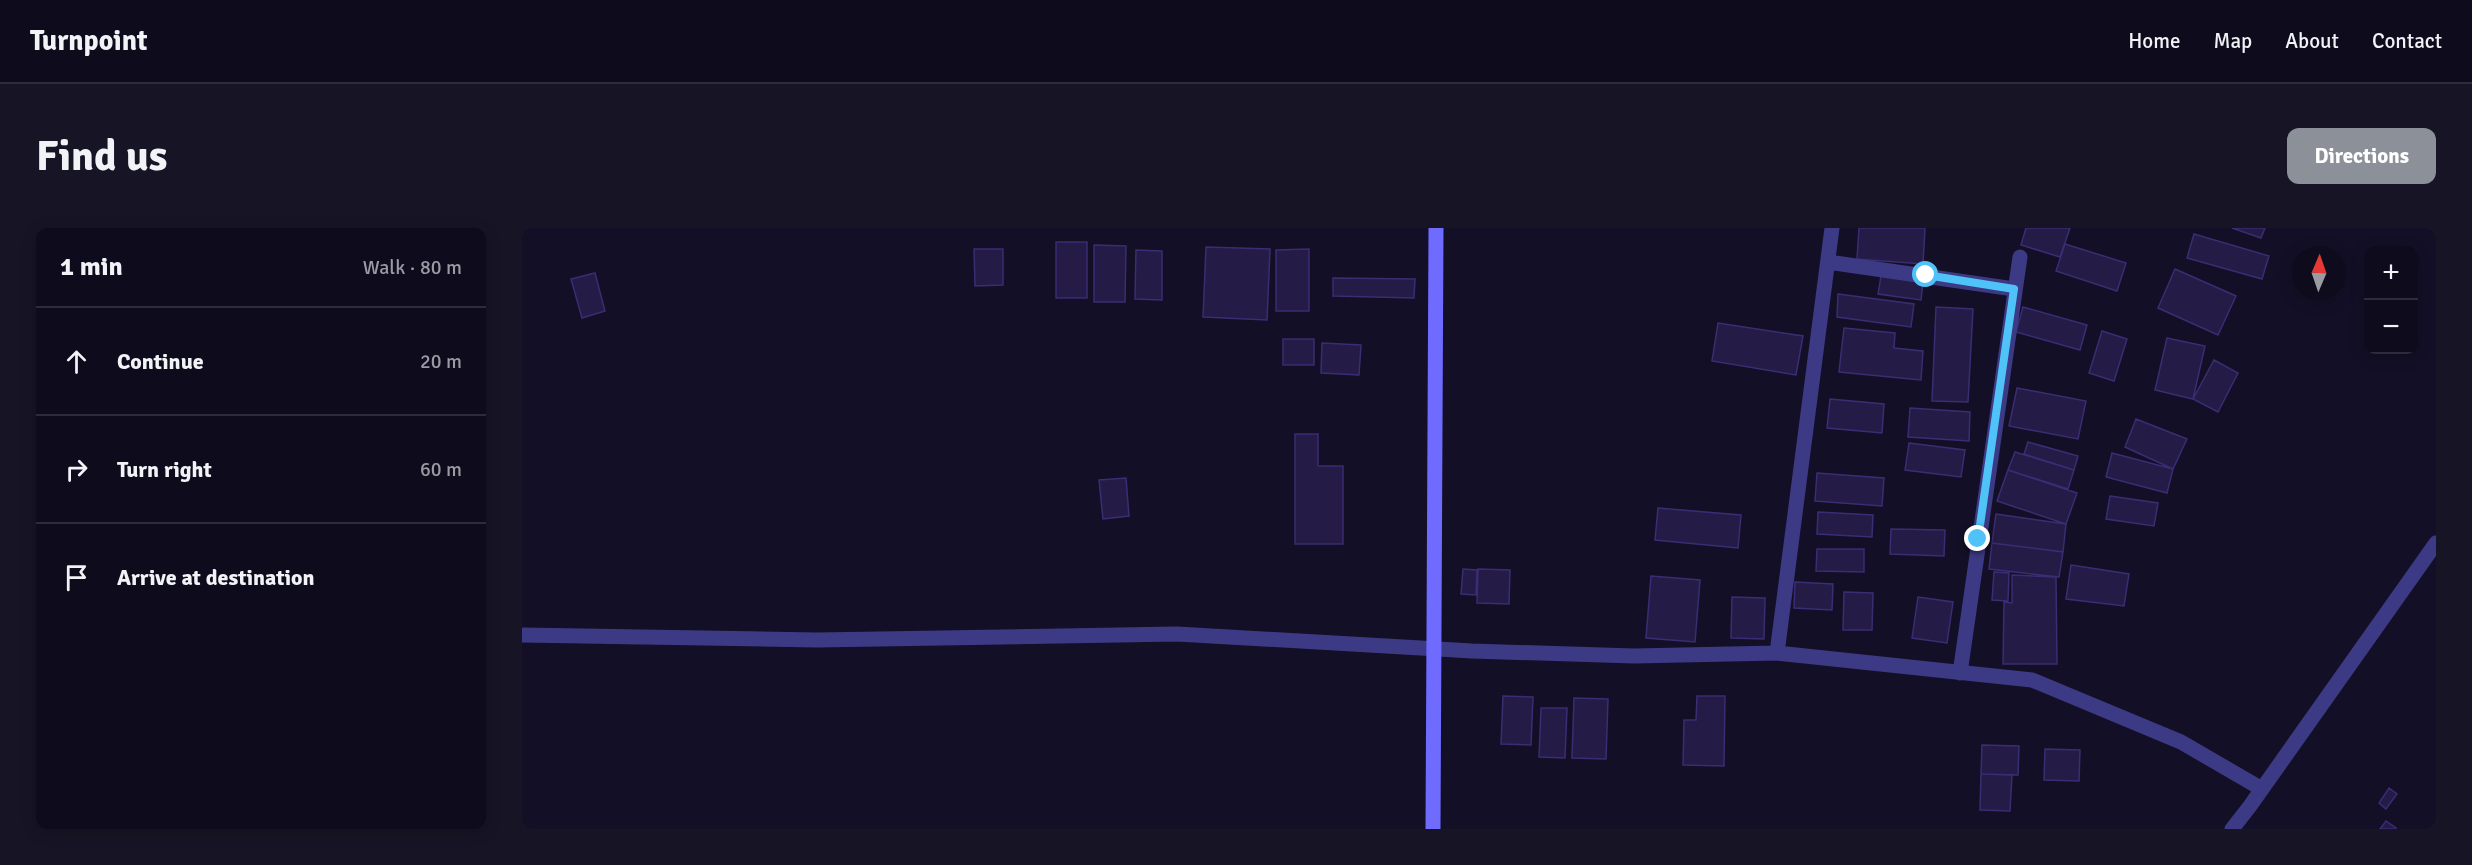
<!DOCTYPE html>
<html lang="en">
<head>
<meta charset="utf-8">
<style>
  :root { --surface:#0e0b1c; --page:#171425; --text:#f1f3f6; --muted:#9b9ba3; --line:#2e2b3b; --accent:#8c9099 }
  body { margin:0; font-family:Signika,sans-serif; background:var(--page); color:var(--text) }
  .controls { position:absolute; right:18px; top:18px; display:grid; overflow:hidden; border-radius:12px; box-shadow:0 3px 15px #0003 }
  .controls button { width:54px; height:54px; display:grid; place-items:center; padding:0; border:0; border-bottom:2px solid var(--line); background:var(--surface); color:var(--text); font:30px sans-serif }
  .compass { position:absolute; left:1770px; top:18px; width:54px; height:54px; border-radius:50%; background:var(--surface); box-shadow:0 3px 15px #0003; rotate:2deg }
  .stop { position:absolute; width:18px; height:18px; margin:-14px; border:4px solid #4fc3f7; border-radius:50%; background:#fff }
  .stop.end { background:#4fc3f7; border-color:#fff; box-shadow:0 2px 6px #0008 }
  .list { margin:0; padding:0; list-style:none }
  h2 { display:flex; justify-content:space-between; align-items:center; height:78px; margin:0; padding:0 24px; font-size:26px }
  h2 small { font-size:20px; font-weight:400; color:var(--muted) }
  .list li { display:grid; grid-template-columns:39px 1fr auto; gap:18px; align-items:center; box-sizing:border-box; height:108px; padding:0 24px; border-top:2px solid var(--line) }
  .list b { display:block; font-size:22px; white-space:nowrap }
  .list em { font-size:20px; font-style:normal; color:var(--muted) }
  .icon { flex:none; width:33px; height:33px; fill:none; stroke:currentColor; stroke-width:2; stroke-linecap:round; stroke-linejoin:round }
  .map { position:relative; flex:none; width:1914px; height:601px; overflow:hidden; border-radius:12px }
  header { display:flex; align-items:center; gap:36px; box-sizing:border-box; height:84px; padding:0 30px; background:var(--surface); border-bottom:2px solid var(--line) }
  header strong { font-size:28px }
  nav { display:flex; gap:33px; margin-inline-start:auto; font-size:21px }
  .intro { display:flex; align-items:center; justify-content:space-between; box-sizing:border-box; height:144px; padding:0 36px }
  h1 { margin:0; font-size:42px }
  .button { padding:15px 27px; border-radius:12px; background:var(--accent); color:#fff; font-size:21px; font-weight:700 }
  main { display:flex; gap:36px; padding:0 36px }
  aside { flex:1; background:var(--surface); border-radius:12px; box-shadow:0 3px 15px #0003 }
  .map>svg:first-child { display:block }
  .building { fill:#241b47; stroke:#3b2d73; stroke-width:1.5 }
  .lines { fill:none; stroke-linecap:round; stroke-linejoin:round }
  .street { stroke:#3d3a85; stroke-width:15 }
  .secondary { stroke:#6f6bff; stroke-width:15 }
  .route { stroke:#4fc3f7; stroke-width:8 }
</style>
</head>
<body>
<header>
<strong>Turnpoint</strong>
<nav><a>Home</a><a>Map</a><a>About</a><a>Contact</a></nav>
</header>
<div class="intro"><h1>Find us</h1><a class="button">Directions</a></div>
<main>
<aside>
<h2>1 min<small>Walk · 80 m</small></h2>
<ul class="list">
<li><svg class="icon" aria-label="ahead" viewBox="0 0 24 24"><path d="M12 20V5M6 11l6-6 6 6"/></svg><div><b>Continue</b></div><em>20 m</em></li>
<li><svg class="icon" aria-label="right" viewBox="0 0 24 24"><path d="M7 20v-9h11M14 6l5 5-5 5"/></svg><div><b>Turn right</b></div><em>60 m</em></li>
<li><svg class="icon" aria-label="arrive" viewBox="0 0 24 24"><path d="M6 21V4h12l-3 4 3 4H6"/></svg><div><b>Arrive at destination</b></div></li>
</ul>
</aside>
<div class="map">
<svg width="1914" height="601" viewBox="0 0 1914 601">
  <rect width="100%" height="100%" fill="#130f26"/>
  <path class="building" d="M 1337,0 L 1403,0 L 1401,36 L 1335,31 Z
    M 1504,0 L 1548,0 L 1538,29 L 1499,17 Z
    M 1710,0 L 1743,0 L 1739,10 Z
    M 1672,6 L 1747,28 L 1740,51 L 1665,30 Z
    M 534,14 L 565,14 L 565,70 L 534,70 Z
    M 1543,16 L 1604,35 L 1595,63 L 1534,43 Z
    M 572,17 L 604,18 L 603,74 L 572,74 Z
    M 684,19 L 748,21 L 745,92 L 681,89 Z
    M 452,21 L 481,21 L 481,57 L 453,58 Z
    M 787,21 L 787,83 L 754,83 L 754,22 Z
    M 614,22 L 640,23 L 640,72 L 613,71 Z
    M 1653,41 L 1714,68 L 1696,107 L 1636,80 Z
    M 73,45 L 83,83 L 60,90 L 49,51 Z
    M 1359,48 L 1401,54 L 1399,72 L 1356,66 Z
    M 811,50 L 893,51 L 892,70 L 811,68 Z
    M 1316,66 L 1392,76 L 1389,99 L 1315,89 Z
    M 1414,79 L 1451,81 L 1446,174 L 1410,173 Z
    M 1501,79 L 1565,97 L 1558,122 L 1494,104 Z
    M 1196,95 L 1281,108 L 1274,147 L 1190,133 Z
    M 1322,100 L 1373,105 L 1372,120 L 1401,123 L 1399,152 L 1317,144 Z
    M 1580,103 L 1605,111 L 1592,153 L 1567,145 Z
    M 1645,110 L 1683,118 L 1671,171 L 1633,162 Z
    M 761,111 L 792,111 L 792,137 L 761,137 Z
    M 800,115 L 839,117 L 837,147 L 799,145 Z
    M 1692,132 L 1716,145 L 1696,184 L 1671,171 Z
    M 1495,160 L 1564,173 L 1556,211 L 1487,198 Z
    M 1308,171 L 1362,176 L 1360,205 L 1305,200 Z
    M 1388,180 L 1448,184 L 1447,213 L 1386,209 Z
    M 1614,191 L 1665,211 L 1651,241 L 1603,219 Z
    M 773,206 L 796,206 L 796,238 L 821,238 L 821,316 L 773,316 Z
    M 1506,214 L 1556,228 L 1552,242 L 1502,226 Z
    M 1387,215 L 1443,222 L 1439,249 L 1383,242 Z
    M 1493,224 L 1552,242 L 1546,261 L 1486,242 Z
    M 1590,225 L 1651,241 L 1645,265 L 1584,249 Z
    M 1486,242 L 1555,265 L 1544,296 L 1475,273 Z
    M 1295,245 L 1362,250 L 1360,278 L 1293,273 Z
    M 604,250 L 607,288 L 581,291 L 577,252 Z
    M 1588,268 L 1636,275 L 1632,298 L 1584,291 Z
    M 1136,280 L 1219,287 L 1216,320 L 1133,312 Z
    M 1296,284 L 1351,287 L 1350,309 L 1295,306 Z
    M 1474,286 L 1544,296 L 1541,324 L 1470,315 Z
    M 1369,301 L 1423,302 L 1422,328 L 1368,326 Z
    M 1470,315 L 1541,324 L 1537,349 L 1467,341 Z
    M 1295,321 L 1342,321 L 1342,344 L 1294,343 Z
    M 1549,337 L 1607,346 L 1602,378 L 1544,371 Z
    M 941,341 L 955,342 L 954,367 L 939,366 Z
    M 956,341 L 988,342 L 987,376 L 955,375 Z
    M 1472,344 L 1487,345 L 1486,373 L 1470,372 Z
    M 1490,347 L 1534,349 L 1535,436 L 1481,436 L 1482,374 L 1490,375 Z
    M 1129,348 L 1178,352 L 1173,414 L 1124,410 Z
    M 1273,354 L 1311,356 L 1310,382 L 1272,380 Z
    M 1322,364 L 1351,365 L 1350,402 L 1321,402 Z
    M 1210,369 L 1243,370 L 1242,411 L 1209,410 Z
    M 1396,369 L 1431,374 L 1425,415 L 1390,410 Z
    M 981,468 L 1011,469 L 1009,517 L 979,516 Z
    M 1175,468 L 1203,468 L 1202,538 L 1161,537 L 1162,492 L 1174,492 Z
    M 1052,470 L 1086,471 L 1084,531 L 1050,530 Z
    M 1019,480 L 1045,480 L 1043,530 L 1017,529 Z
    M 1460,517 L 1497,518 L 1496,547 L 1459,546 Z
    M 1523,521 L 1558,522 L 1557,553 L 1522,552 Z
    M 1459,546 L 1490,547 L 1488,583 L 1458,582 Z
    M 1867,560 L 1875,566 L 1864,581 L 1857,575 Z
    M 1864,593 L 1874,600 L 1874,601 L 1858,601 Z"/>
  <g class="lines">
    <path class="street" d="M 1310,0 L 1255,425 L 1510,452 L 1659,514 L 1740,561
      M 1306,34 L 1492,61
      M 0,407 L 295,412 L 655,406 L 950,423 L 1112,428 L 1255,425
      M 1438,445 L 1498,29
      M 1710,601 L 1728,578 L 1914,315"/>
    <path class="secondary" d="M 911,601 L 914,0"/>
  </g>
  <g class="lines">
    <path class="route" d="M 1404,47 L 1492,61 L 1456,311"/>
  </g>
</svg>
<div class="controls">
<button>+</button>
<button>−</button>
</div>
<svg class="compass" viewBox="-18 -18 36 36"><path d="M0-13l5 13h-10z" fill="#e53935"/><path d="M0 13l5-13h-10z" fill="#9b9ba3"/></svg>
<div class="stop" style="left:1404px;top:47px"></div>
<div class="stop end" style="left:1456px;top:311px"></div>
</div>
</main>
</body>
</html>
